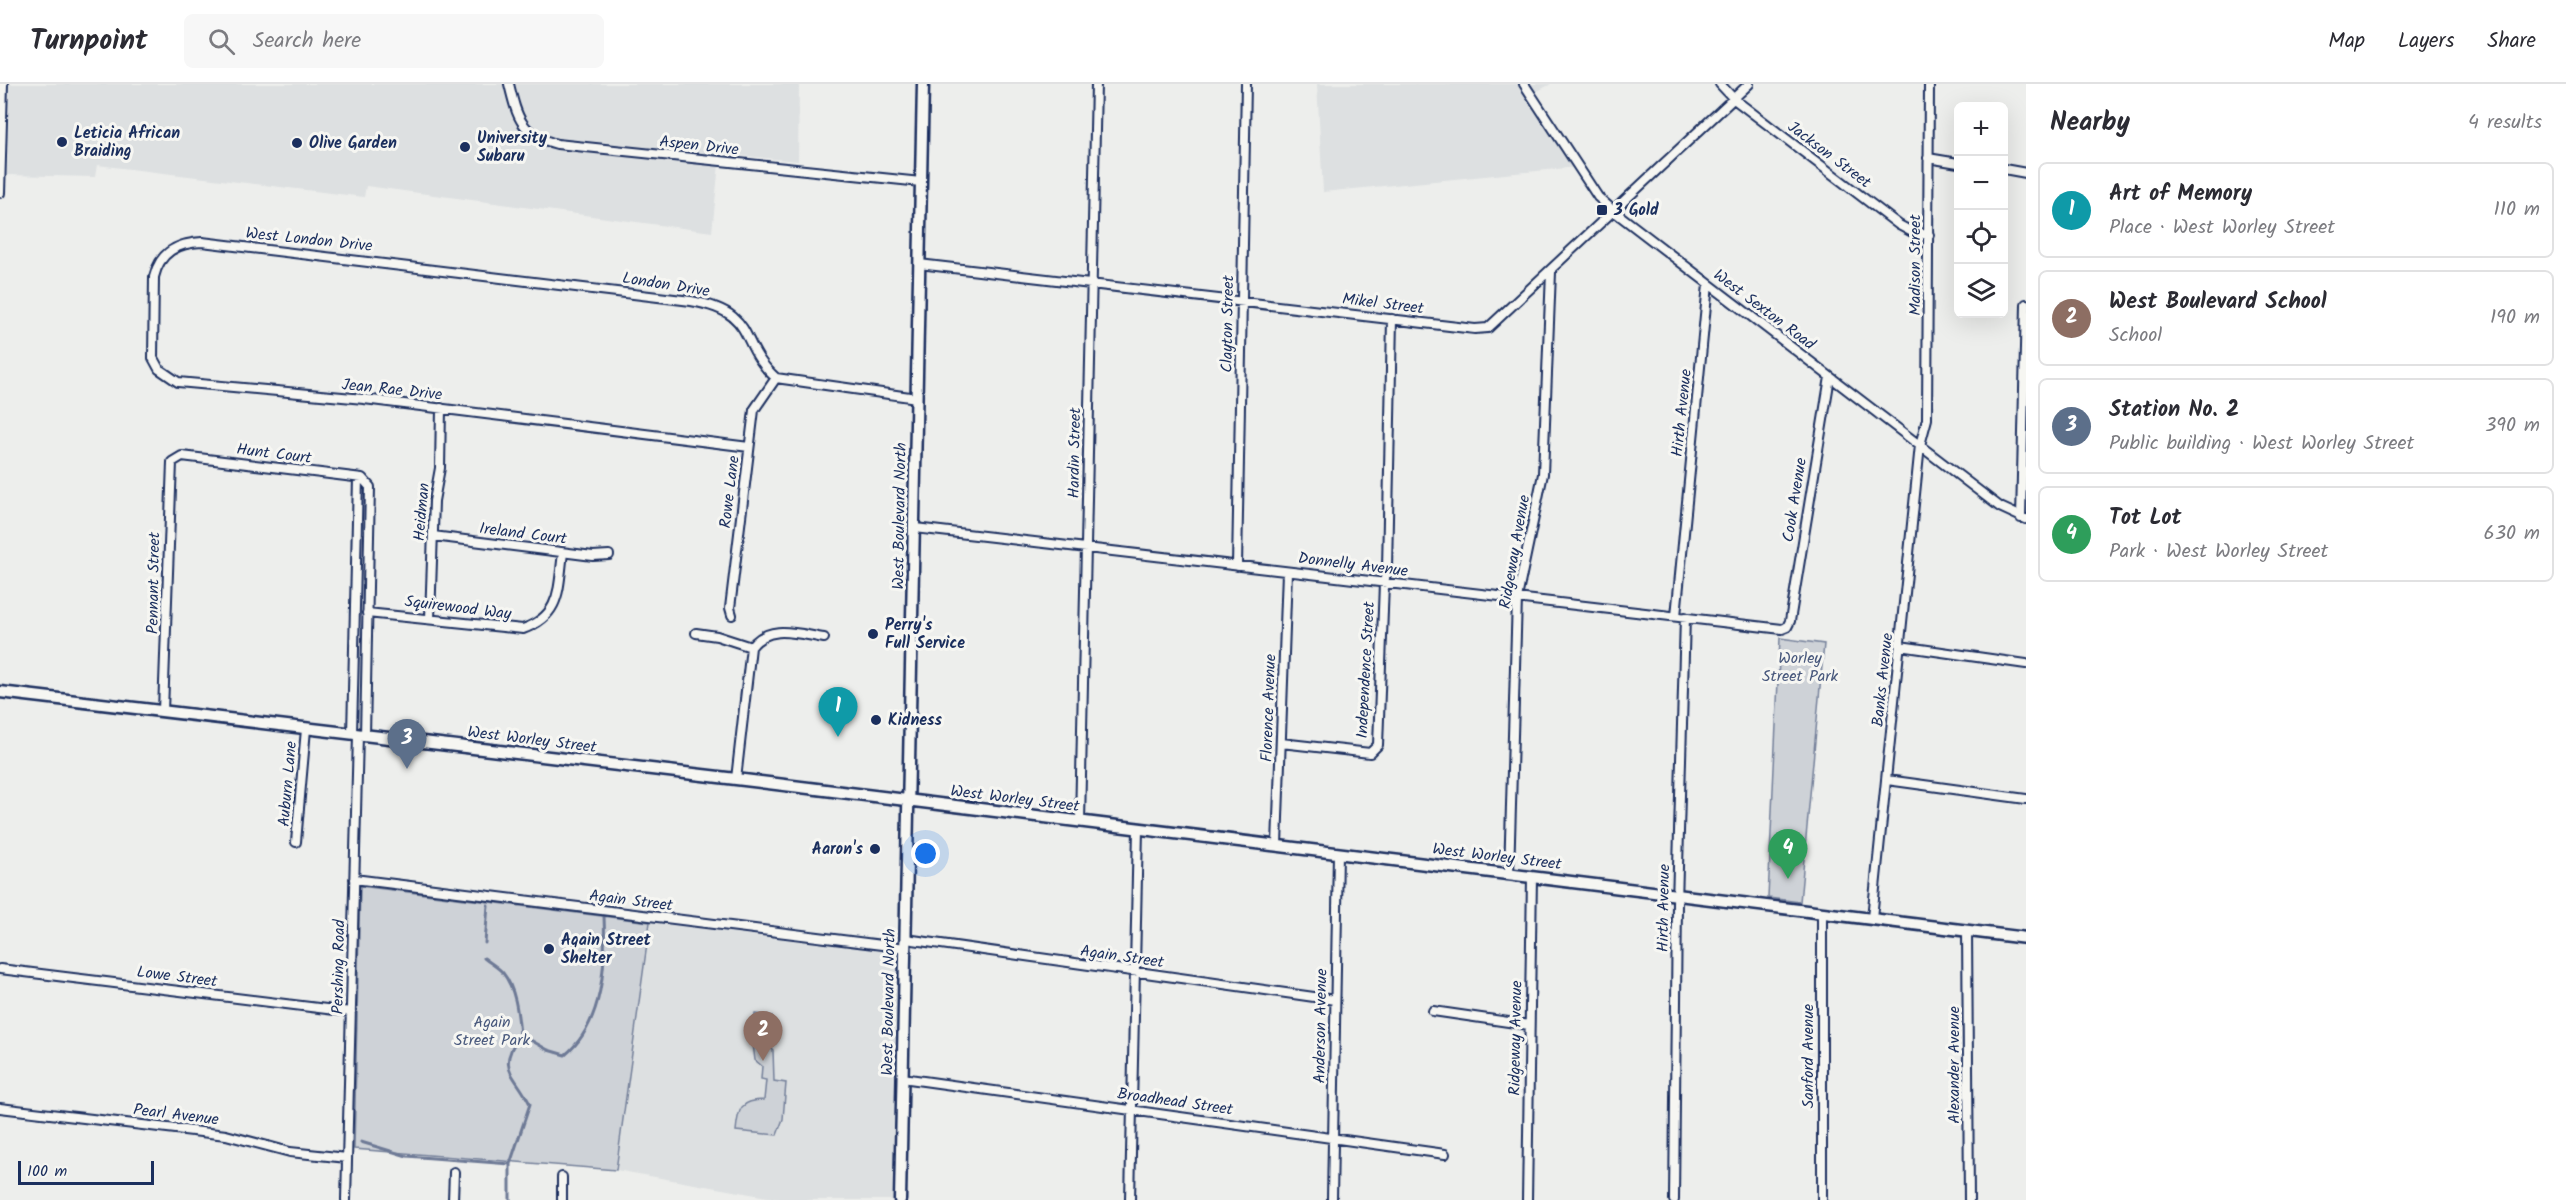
<!DOCTYPE html>
<html lang="en">
<head>
<meta charset="utf-8">
<style>
  :root { --surface:#fff; --page:#f7f7f7; --text:#2b2b33; --muted:#7c7c81; --line:#e1e1e2; --accent:#2563eb }
  body { margin:0; font-family:Kalam,sans-serif; background:var(--page); color:var(--text) }
  .controls { position:absolute; right:18px; top:18px; display:grid; overflow:hidden; border-radius:9px; box-shadow:0 6px 24px #0002 }
  .controls button { width:54px; height:54px; display:grid; place-items:center; padding:0; border:0; border-bottom:2px solid var(--line); background:var(--surface); color:var(--text); font:30px sans-serif }
  .scale { position:absolute; left:18px; bottom:15px; width:136px; box-sizing:border-box; padding-left:6px; border:3px solid #1b2f5e; border-top:0; font-size:16px; line-height:21px; white-space:nowrap; color:#1b2f5e; -webkit-text-stroke:4px #f6f6f2; paint-order:stroke }
  .you { position:absolute; left:926px; top:770px; width:21px; height:21px; margin:-15px; border:4px solid #fff; border-radius:50%; background:#1a73e8; box-shadow:0 0 0 9px #1a73e833 }
  .badge { display:grid; place-items:center; width:39px; height:39px; border-radius:50%; background:var(--accent); color:#fff; font-size:20px; font-weight:700 }
  .pin { position:absolute; translate:-50% -50px; filter:drop-shadow(0 2px 3px #0008) }
  .pin::after { content:''; position:absolute; top:32px; width:21px; height:18px; background:inherit; clip-path:polygon(0 0,100% 0,50% 100%) }
  .list { margin:0; padding:0; list-style:none }
  h2 { display:flex; justify-content:space-between; align-items:center; height:78px; margin:0; padding:0 24px; font-size:26px }
  h2 small { font-size:20px; font-weight:400; color:var(--muted) }
  .list li { display:grid; grid-template-columns:39px 1fr auto; gap:18px; align-items:center; box-sizing:border-box; height:96px; margin:0 12px 12px; padding:0 12px; border:2px solid var(--line); border-radius:9px }
  .list b { display:block; font-size:22px; white-space:nowrap }
  .list p { margin:0; font-size:20px; white-space:nowrap; color:var(--muted) }
  .list em { font-size:20px; font-style:normal; color:var(--muted) }
  .icon { flex:none; width:33px; height:33px; fill:none; stroke:currentColor; stroke-width:2; stroke-linecap:round; stroke-linejoin:round }
  .map { position:relative; flex:none; width:2026px; height:1116px; overflow:hidden }
  header { display:flex; align-items:center; gap:36px; box-sizing:border-box; height:84px; padding:0 30px; background:var(--surface); border-bottom:2px solid var(--line) }
  header strong { font-size:28px }
  nav { display:flex; gap:33px; margin-inline-start:auto; font-size:21px }
  .search { width:420px; height:54px; background:var(--page); display:flex; align-items:center; gap:15px; box-sizing:border-box; padding:0 21px; border-radius:9px; color:var(--muted); font-size:22px }
  main { display:flex }
  aside { flex:1; background:var(--surface) }
  .map>svg:first-child { display:block }
  .built { fill:#dde0e1 }
  .green { fill:#ced2d7; stroke:#74809a; stroke-width:1.5 }
  .lines { fill:none; stroke-linecap:round; stroke-linejoin:round }
  .stream { stroke:#6e7a96; stroke-width:3 }
  .street-casing { stroke:#1b2f5e; stroke-width:12 }
  .secondary-casing { stroke:#1b2f5e; stroke-width:15 }
  .street { stroke:#f6f6f2; stroke-width:8 }
  .secondary { stroke:#f6f6f2; stroke-width:10 }
  .poi-dot { fill:#1b2f5e; stroke:#f6f6f2; stroke-width:2 }
  .labels { text-anchor:middle; dominant-baseline:central; stroke-width:6; stroke-linejoin:round; paint-order:stroke }
  .poi-label { font-size:16px; font-weight:bold; fill:#1b2f5e; stroke:#f6f6f2; text-anchor:start }
  .street-label { font-size:16px; fill:#1b2f5e; stroke:#f6f6f2 }
  .park-label { font-size:16px; fill:#48587c; stroke:#f6f6f2 }
</style>
</head>
<body>
<header>
<strong>Turnpoint</strong>
<div class="search"><svg class="icon" aria-label="search" viewBox="0 0 24 24"><circle cx="10" cy="10" r="6"/><path d="M15 15l6 6"/></svg>Search here</div>
<nav><a>Map</a><a>Layers</a><a>Share</a></nav>
</header>
<main>
<div class="map">
<svg width="2026" height="1116" viewBox="0 0 2026 1116">
  <rect width="100%" height="100%" fill="#edeeec"/>
  <filter id="ink" filterUnits="userSpaceOnUse"><feTurbulence type="fractalNoise" baseFrequency=".0167" numOctaves="2"/><feDisplacementMap in="SourceGraphic" scale="12" xChannelSelector="R" yChannelSelector="G"/><feConvolveMatrix kernelMatrix="1 2 1 2 8 2 1 2 1" color-interpolation-filters="sRGB"/></filter>
  <g filter="url(#ink)">
    <path class="built" d="M 10,0 L 799,0 L 798,77 L 720,70 L 712,148 L 366,102 L 364,113 L 97,81 L 95,93 L 7,91 Z
      M 1317,0 L 1551,0 L 1532,10 L 1577,83 L 1323,108 Z
      M 650,838 L 897,869 L 893,1116 L 784,1116 L 616,1086 Z"/>
    <path class="green" d="M 1780,554 L 1824,560 L 1800,818 L 1768,814 Z
      M 360,802 L 650,838 L 616,1086 L 354,1065 Z
      M 755,930 L 772,932 L 768,961 L 773,966 L 774,997 L 786,999 L 783,1035 L 777,1051 L 736,1047 C 738,1024 741,1016 764,1016 L 766,996 L 761,995 L 762,982 L 755,976 L 752,952 Z"/>
    <g class="lines">
      <path class="stream" d="M 606,820 L 611,812
        M 485,859 L 488,821
        M 484,874 C 490,879 498,883 503,889 C 516,905 518,931 520,950 C 496,986 514,988 530,1020 L 510,1080
        M 520,950 L 548,966 L 565,971 C 604,939 606,878 604,832
        M 361,1058 L 407,1072 L 510,1080 L 510,1116"/>
      <g class="street-casing">
        <path id="street" d="M 509,0 C 517,33 521,51 557,60 L 921,98
          M 1524,0 L 1598,113 L 1615,128 L 2000,423 L 2026,435
          M 1720,0 L 1734,15 L 1899,141 L 1914,149 L 1929,151
          M 1928,74 L 1958,79
          M 2004,85 L 2026,89
          M 0,109 L 3,0
          M 919,180 L 1475,245 L 1488,244 L 1749,0
          M 749,363 L 364,315 L 178,298 L 159,285 L 153,274 L 154,193 C 160,168 177,159 202,158 L 691,217 C 760,229 736,259 776,294 L 917,314
          M 2021,434 L 2026,220
          M 915,444 L 1782,545 L 1787,543 L 1790,537 L 1830,293
          M 433,452 L 593,472 L 609,471
          M 1237,482 L 1246,0
          M 367,529 L 523,545 C 562,531 558,504 563,469
          M 732,531 L 730,524 L 754,326 L 776,294
          M 1676,532 L 1708,200
          M 430,535 L 434,417 L 440,384 L 441,324
          M 696,549 L 717,552 L 751,563 C 769,539 798,550 824,554
          M 1900,562 L 2026,580
          M 163,627 L 172,378 L 182,372 L 362,394 L 370,403 L 365,652
          M 352,650 L 358,394
          M 1281,659 L 1370,669 L 1378,661 L 1384,499 L 1387,485 L 1392,235
          M 736,695 L 751,563
          M 1887,696 L 2026,715
          M 1080,738 L 1096,0
          M 296,758 L 306,645
          M 1277,761 L 1287,488
          M 1509,790 L 1517,514 L 1543,390 L 1551,188
          M 354,795 L 906,864
          M 1822,828 L 1822,1116
          M 1872,834 L 1920,361 L 1927,335 L 1929,0
          M 1967,846 L 1969,1116
          M 906,855 L 1335,916
          M 0,885 L 351,928
          M 1433,927 L 1529,941
          M 902,994 L 1445,1070
          M 0,1024 L 226,1051 L 290,1068 L 347,1074
          M 346,1116 L 358,651
          M 453,1116 L 454,1088
          M 562,1116 L 562,1093
          M 1130,1116 L 1138,745
          M 1332,1116 L 1338,769
          M 1527,1116 L 1532,793
          M 1674,1116 L 1677,819 L 1685,533"/>
      </g>
      <g class="secondary-casing">
        <path id="secondary" d="M 0,608 L 736,695 L 2026,854
          M 900,1116 L 923,0"/>
      </g>
      <use href="#street" class="street"/>
      <use href="#secondary" class="secondary"/>
    </g>
  </g>
  <g class="poi-dot">
    <circle cx="62" cy="58" r="6"/>
    <circle cx="297" cy="59" r="6"/>
    <circle cx="465" cy="63" r="6"/>
    <rect x="1596" y="120" width="12" height="12" rx="3"/>
    <circle cx="873" cy="550" r="6"/>
    <circle cx="876" cy="636" r="6"/>
    <circle cx="875" cy="765" r="6"/>
    <circle cx="549" cy="865" r="6"/>
  </g>
  <g class="labels">
    <g class="poi-label">
      <text x="74" y="49">Leticia African<tspan x="74" dy="18">Braiding</tspan></text>
      <text x="477" y="54">University<tspan x="477" dy="18">Subaru</tspan></text>
      <text x="309" y="59">Olive Garden</text>
      <text x="1614" y="126">3 Gold</text>
      <text x="885" y="541">Perry's<tspan x="885" dy="18">Full Service</tspan></text>
      <text x="888" y="636">Kidness</text>
      <text x="863" y="765" text-anchor="end">Aaron's</text>
      <text x="561" y="856">Again Street<tspan x="561" dy="18">Shelter</tspan></text>
    </g>
    <g class="street-label">
      <text transform="translate(699 62) rotate(6)">Aspen Drive</text>
      <text transform="translate(1829 71) rotate(37)">Jackson Street</text>
      <text transform="translate(309 156) rotate(6)">West London Drive</text>
      <text transform="translate(1915 181) rotate(-90)">Madison Street</text>
      <text transform="translate(666 201) rotate(9)">London Drive</text>
      <text transform="translate(1383 220) rotate(7)">Mikel Street</text>
      <text transform="translate(1764 226) rotate(37)">West Sexton Road</text>
      <text transform="translate(1228 240) rotate(-89)">Clayton Street</text>
      <text transform="translate(392 306) rotate(6)">Jean Rae Drive</text>
      <text transform="translate(1682 329) rotate(-84)">Hirth Avenue</text>
      <text transform="translate(1075 369) rotate(-89)">Hardin Street</text>
      <text transform="translate(274 370) rotate(7)">Hunt Court</text>
      <text transform="translate(730 408) rotate(-83)">Rowe Lane</text>
      <text transform="translate(1795 416) rotate(-81)">Cook Avenue</text>
      <text transform="translate(422 428) rotate(-85)">Heidman</text>
      <text transform="translate(900 432) rotate(-89)">West Boulevard North</text>
      <text transform="translate(523 450) rotate(7)">Ireland Court</text>
      <text transform="translate(1515 468) rotate(-80)">Ridgeway Avenue</text>
      <text transform="translate(1353 481) rotate(7)">Donnelly Avenue</text>
      <text transform="translate(154 499) rotate(-89)">Pennant Street</text>
      <text transform="translate(458 524) rotate(7)">Squirewood Way</text>
      <text transform="translate(1366 586) rotate(-87)">Independence Street</text>
      <text transform="translate(1883 596) rotate(-84)">Banks Avenue</text>
      <text transform="translate(1269 624) rotate(-88)">Florence Avenue</text>
      <text transform="translate(532 656) rotate(7)">West Worley Street</text>
      <text transform="translate(288 700) rotate(-85)">Auburn Lane</text>
      <text transform="translate(1015 715) rotate(7)">West Worley Street</text>
      <text transform="translate(1497 773) rotate(7)">West Worley Street</text>
      <text transform="translate(631 817) rotate(7)">Again Street</text>
      <text transform="translate(1664 824) rotate(-89)">Hirth Avenue</text>
      <text transform="translate(1122 873) rotate(8)">Again Street</text>
      <text transform="translate(339 883) rotate(-89)">Pershing Road</text>
      <text transform="translate(177 893) rotate(7)">Lowe Street</text>
      <text transform="translate(889 918) rotate(-89)">West Boulevard North</text>
      <text transform="translate(1321 942) rotate(-89)">Anderson Avenue</text>
      <text transform="translate(1516 954) rotate(-89)">Ridgeway Avenue</text>
      <text transform="translate(1808 972) rotate(-90)">Sanford Avenue</text>
      <text transform="translate(1954 981) rotate(-90)">Alexander Avenue</text>
      <text transform="translate(1175 1018) rotate(8)">Broadhead Street</text>
      <text transform="translate(176 1031) rotate(7)">Pearl Avenue</text>
    </g>
    <g class="park-label">
      <text x="1800" y="574">Worley<tspan x="1800" dy="18">Street Park</tspan></text>
      <text x="492" y="938">Again<tspan x="492" dy="18">Street Park</tspan></text>
    </g>
  </g>
</svg>
<div class="controls">
<button>+</button>
<button>−</button>
<button><svg class="icon" aria-label="locate" viewBox="0 0 24 24"><circle cx="12" cy="12" r="6"/><path d="M12 2v4M12 18v4M2 12h4M18 12h4"/></svg></button>
<button><svg class="icon" aria-label="layers" viewBox="0 0 24 24"><path d="M12 4l9 5-9 5-9-5zM3 14l9 5 9-5"/></svg></button>
</div>
<div class="scale">100 m</div>
<div class="you"></div>
<div class="pin badge" style="left:838px;top:653px;background:#0f9aa8">1</div>
<div class="pin badge" style="left:763px;top:977px;background:#8d6e63">2</div>
<div class="pin badge" style="left:407px;top:685px;background:#5c6f8a">3</div>
<div class="pin badge" style="left:1788px;top:795px;background:#2e9e5b">4</div>
</div>
<aside>
<h2>Nearby<small>4 results</small></h2>
<ul class="list">
<li><span class="badge" style="background:#0f9aa8">1</span><div><b>Art of Memory</b><p>Place · West Worley Street</p></div><em>110 m</em></li>
<li><span class="badge" style="background:#8d6e63">2</span><div><b>West Boulevard School</b><p>School</p></div><em>190 m</em></li>
<li><span class="badge" style="background:#5c6f8a">3</span><div><b>Station No. 2</b><p>Public building · West Worley Street</p></div><em>390 m</em></li>
<li><span class="badge" style="background:#2e9e5b">4</span><div><b>Tot Lot</b><p>Park · West Worley Street</p></div><em>630 m</em></li>
</ul>
</aside>
</main>
</body>
</html>
